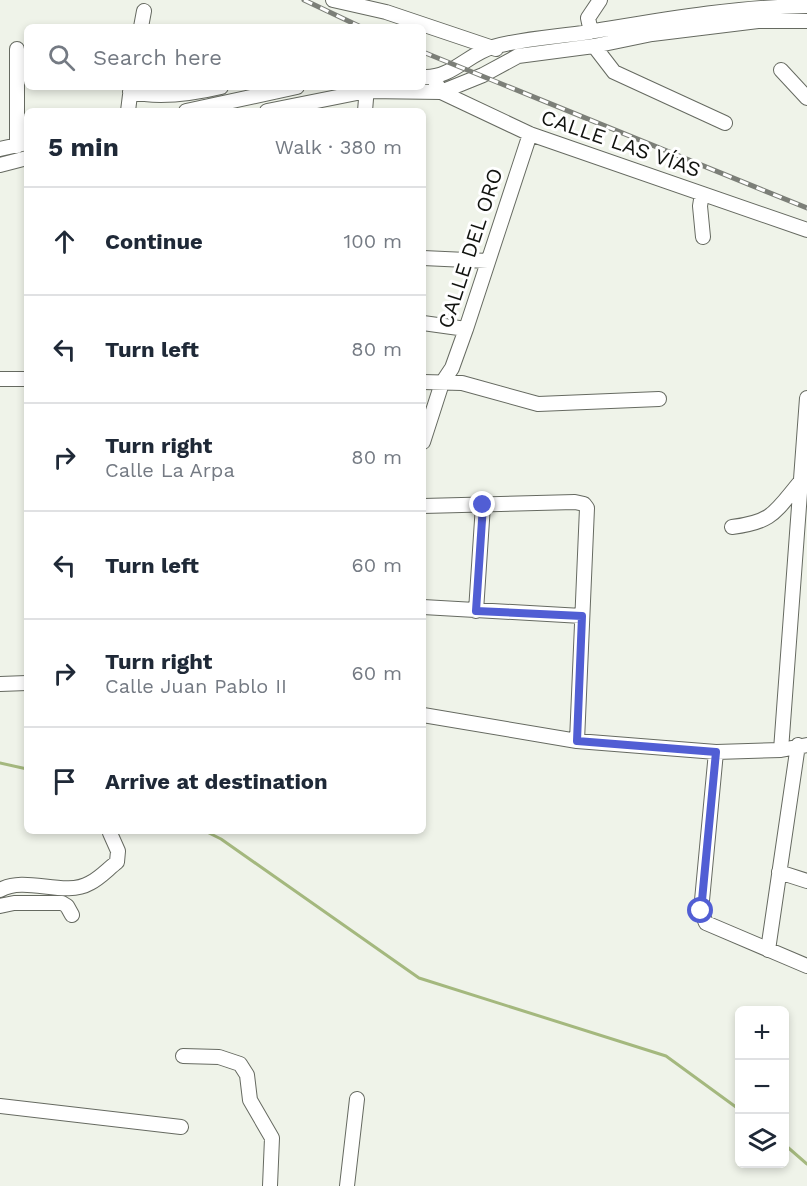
<!DOCTYPE html>
<html lang="en">
<head>
<meta charset="utf-8">
<style>
  :root { --surface:#fff; --page:#f6f6f7; --text:#1f2937; --muted:#747a83; --line:#e0e1e3 }
  body { margin:0; font-family:"Work Sans",sans-serif; background:var(--page); color:var(--text) }
  .controls { position:absolute; right:18px; bottom:18px; display:grid; overflow:hidden; border-radius:9px; box-shadow:0 3px 9px #0003 }
  .controls button { width:54px; height:54px; display:grid; place-items:center; padding:0; border:0; border-bottom:2px solid var(--line); background:var(--surface); color:var(--text); font:30px sans-serif }
  .stop { position:absolute; width:18px; height:18px; margin:-14px; border:4px solid #515ed4; border-radius:50%; background:#fff }
  .stop.end { background:#515ed4; border-color:#fff; box-shadow:0 2px 6px #0008 }
  .list { margin:0; padding:0; list-style:none }
  h2 { display:flex; justify-content:space-between; align-items:center; height:78px; margin:0; padding:0 24px; font-size:26px }
  h2 small { font-size:20px; font-weight:400; color:var(--muted) }
  .list li { display:grid; grid-template-columns:39px 1fr auto; gap:18px; align-items:center; box-sizing:border-box; height:108px; padding:0 24px; border-top:2px solid var(--line) }
  .list b { display:block; font-size:22px; white-space:nowrap }
  .list p { margin:0; font-size:20px; white-space:nowrap; color:var(--muted) }
  .list em { font-size:20px; font-style:normal; color:var(--muted) }
  .icon { flex:none; width:33px; height:33px; fill:none; stroke:currentColor; stroke-width:2; stroke-linecap:round; stroke-linejoin:round }
  .map { position:relative; flex:none; width:807px; height:1186px; overflow:hidden }
  .search { position:absolute; background:var(--surface); box-shadow:0 3px 9px #0003; left:24px; top:24px; width:402px; height:66px; display:flex; align-items:center; gap:15px; box-sizing:border-box; padding:0 21px; border-radius:9px; color:var(--muted); font-size:22px }
  .panel { position:absolute; background:var(--surface); box-shadow:0 3px 9px #0003; left:24px; top:108px; width:402px; height:726px; border-radius:9px }
  .map>svg:first-child { display:block }
  .lines { fill:none; stroke-linecap:round; stroke-linejoin:round }
  .stream { stroke:#a4b87e; stroke-width:3 }
  .minor-casing { stroke:#666a61; stroke-width:16 }
  .minor { stroke:#fff; stroke-width:14 }
  .rail-casing { stroke:#7c7f78; stroke-width:5 }
  .rail { stroke:#fff; stroke-width:3; stroke-dasharray:9; stroke-linecap:butt }
  .route { stroke:#515ed4; stroke-width:8 }
  .labels { text-anchor:middle; dominant-baseline:central; stroke-width:6; stroke-linejoin:round; paint-order:stroke }
  .street-label { font-size:21px; fill:#11130f; stroke:#fff }
</style>
</head>
<body>
<div class="map">
<svg width="807" height="1186" viewBox="0 0 807 1186">
  <rect width="100%" height="100%" fill="#eff3e9"/>
  <g class="lines">
    <path class="stream" d="M 0,763 L 27,769
      M 205,831 L 221,839 L 419,978 L 666,1056 L 740,1110
      M 784,1144 L 807,1164"/>
    <g class="minor-casing">
      <path id="minor" d="M 333,0 L 386,12 L 496,49
        M 141,27 L 144,11
        M 591,32 L 588,18 L 600,0
        M 594,46 L 614,72 L 725,123
        M 781,70 L 807,98
        M 423,77 C 451,79 469,53 493,47 C 524,38 558,37 589,32 C 662,20 733,7 807,6
        M 433,77 L 441,92 L 530,134 L 807,230
        M 130,92 C 159,98 192,94 221,87
        M 128,111 L 131,87
        M 186,111 L 297,87
        M 267,111 L 367,91 L 441,92 L 483,75 L 518,56 L 594,46 L 652,34 L 758,21 L 807,21
        M 365,111 L 367,87
        M 17,146 L 17,49
        M 0,149 L 27,143
        M 0,165 L 27,158
        M 702,194 L 700,206 L 703,237
        M 423,258 L 488,261
        M 423,323 L 466,329
        M 0,379 L 27,379
        M 423,382 L 462,383 L 538,404 L 659,399
        M 423,442 L 442,383 L 452,368 L 466,329 L 530,134
        M 423,506 L 575,502 L 584,504 L 587,508 L 577,741
        M 732,527 C 773,522 775,512 800,482
        M 423,607 L 582,616
        M 476,611 L 483,505
        M 0,684 L 27,683
        M 423,715 L 577,741 L 716,752 L 781,750 L 807,745
        M 781,750 L 807,398
        M 716,752 L 701,911 L 706,923 L 807,966
        M 779,872 L 807,881
        M 0,890 C 26,875 64,898 90,883 C 100,878 108,869 117,862 L 118,851 L 110,833
        M 0,906 L 14,903 L 62,903 L 67,906 L 72,915
        M 768,950 L 798,745
        M 183,1056 L 219,1057 L 240,1064 L 247,1075 L 250,1100 L 272,1138 L 270,1186
        M 0,1106 L 181,1127
        M 347,1186 L 357,1099"/>
    </g>
    <use href="#minor" class="minor"/>
    <g class="rail-casing">
      <path id="rail" d="M 304,0 L 361,27
        M 423,52 L 807,208"/>
    </g>
    <use href="#rail" class="rail"/>
  </g>
  <g class="lines">
    <path class="route" d="M 483,505 L 476,611 L 582,616 L 577,741 L 716,752 L 701,911"/>
  </g>
  <g class="labels">
    <g class="street-label">
      <text transform="translate(621 143) rotate(19)">CALLE LAS VÍAS</text>
      <text transform="translate(470 248) rotate(-72)">CALLE DEL ORO</text>
    </g>
  </g>
</svg>
<div class="controls">
<button>+</button>
<button>−</button>
<button><svg class="icon" aria-label="layers" viewBox="0 0 24 24"><path d="M12 4l9 5-9 5-9-5zM3 14l9 5 9-5"/></svg></button>
</div>
<div class="stop" style="left:701px;top:911px"></div>
<div class="stop end" style="left:483px;top:505px"></div>
<div class="search"><svg class="icon" aria-label="search" viewBox="0 0 24 24"><circle cx="10" cy="10" r="6"/><path d="M15 15l6 6"/></svg>Search here</div>
<section class="panel">
<h2>5 min<small>Walk · 380 m</small></h2>
<ul class="list">
<li><svg class="icon" aria-label="ahead" viewBox="0 0 24 24"><path d="M12 20V5M6 11l6-6 6 6"/></svg><div><b>Continue</b></div><em>100 m</em></li>
<li><svg class="icon" aria-label="left" viewBox="0 0 24 24"><path d="M17 20v-9H6M10 6l-5 5 5 5"/></svg><div><b>Turn left</b></div><em>80 m</em></li>
<li><svg class="icon" aria-label="right" viewBox="0 0 24 24"><path d="M7 20v-9h11M14 6l5 5-5 5"/></svg><div><b>Turn right</b><p>Calle La Arpa</p></div><em>80 m</em></li>
<li><svg class="icon" aria-label="left" viewBox="0 0 24 24"><path d="M17 20v-9H6M10 6l-5 5 5 5"/></svg><div><b>Turn left</b></div><em>60 m</em></li>
<li><svg class="icon" aria-label="right" viewBox="0 0 24 24"><path d="M7 20v-9h11M14 6l5 5-5 5"/></svg><div><b>Turn right</b><p>Calle Juan Pablo II</p></div><em>60 m</em></li>
<li><svg class="icon" aria-label="arrive" viewBox="0 0 24 24"><path d="M6 21V4h12l-3 4 3 4H6"/></svg><div><b>Arrive at destination</b></div></li>
</ul>
</section>
</div>
</body>
</html>
